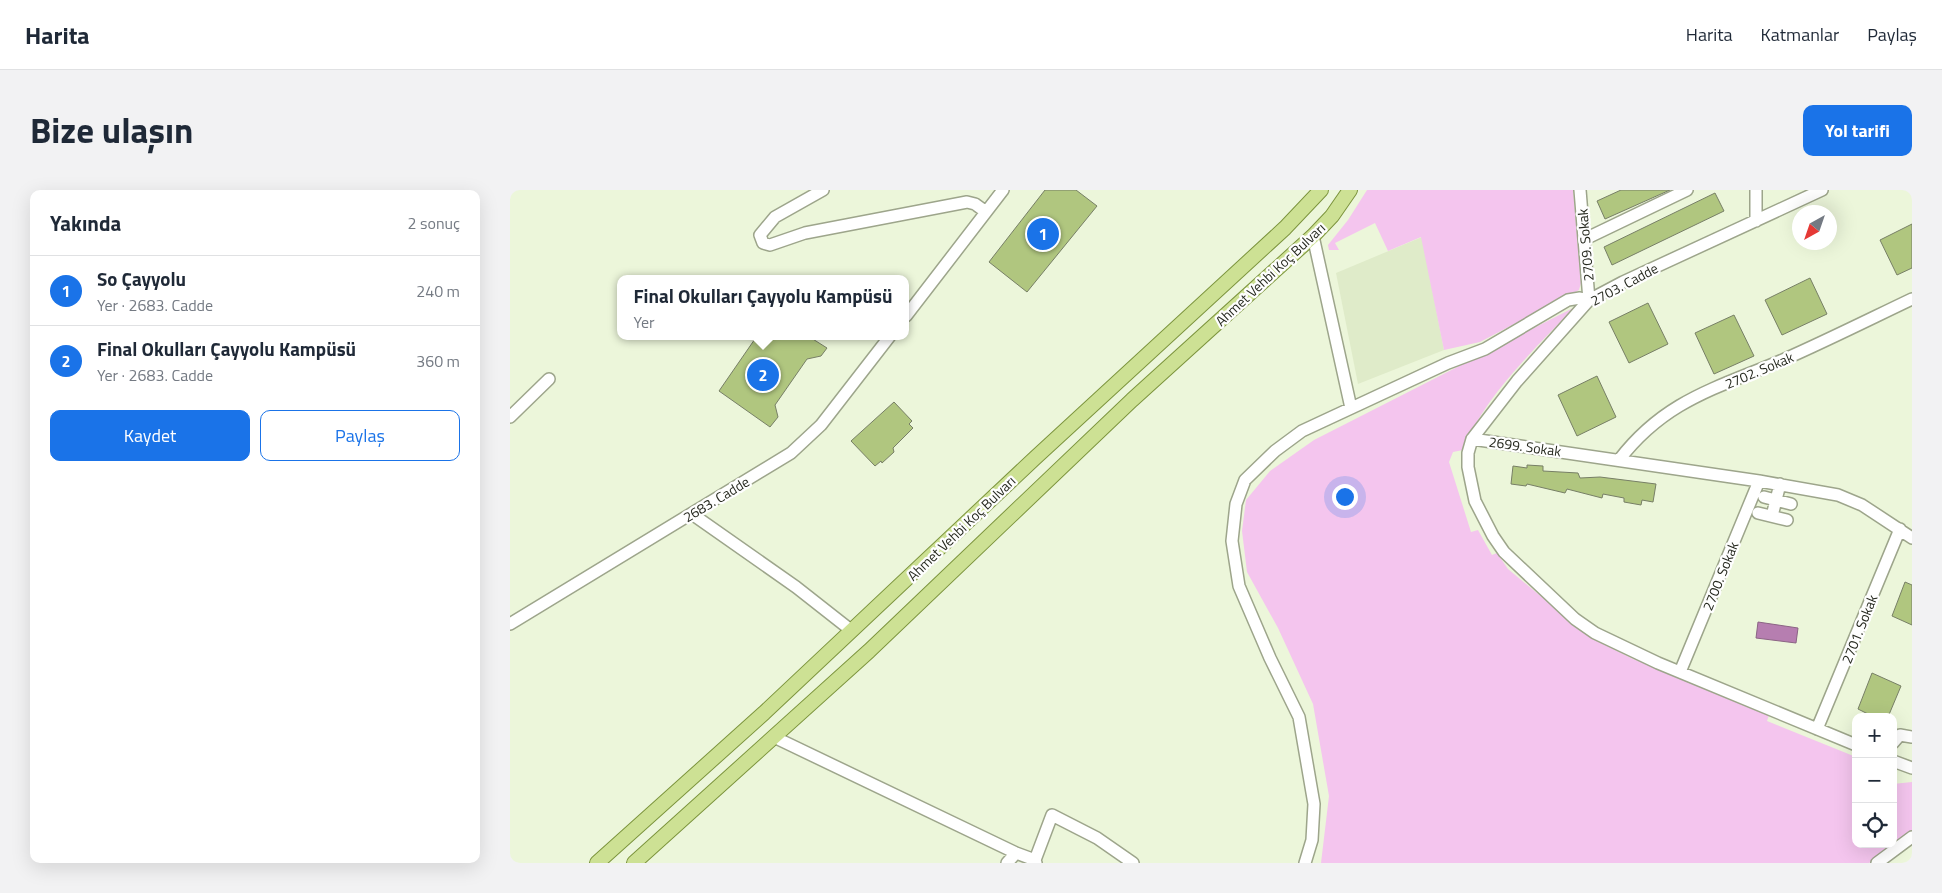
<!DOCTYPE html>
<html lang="tr">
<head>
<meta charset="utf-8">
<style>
  :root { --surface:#fff; --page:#f2f2f3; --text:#1f2937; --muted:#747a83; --line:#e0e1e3; --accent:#1a73e8 }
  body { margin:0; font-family:"Titillium Web",sans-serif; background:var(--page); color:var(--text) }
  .controls { position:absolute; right:15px; bottom:15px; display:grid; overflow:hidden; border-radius:10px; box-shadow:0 5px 20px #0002 }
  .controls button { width:45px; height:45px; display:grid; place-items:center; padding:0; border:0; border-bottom:1px solid var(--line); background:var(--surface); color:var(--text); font:25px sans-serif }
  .compass { position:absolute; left:1282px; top:15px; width:45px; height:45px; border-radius:50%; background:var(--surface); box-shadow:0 5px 20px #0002; rotate:220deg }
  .you { position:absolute; left:834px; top:306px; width:18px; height:18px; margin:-12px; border:4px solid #fff; border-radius:50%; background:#1a73e8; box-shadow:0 0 0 8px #1a73e833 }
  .badge { display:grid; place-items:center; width:32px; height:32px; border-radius:50%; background:var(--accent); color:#fff; font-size:16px; font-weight:700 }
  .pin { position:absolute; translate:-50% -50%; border:2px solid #fff; box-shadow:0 1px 5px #0006 }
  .popup { position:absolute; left:107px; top:85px; width:292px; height:65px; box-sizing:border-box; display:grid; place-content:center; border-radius:10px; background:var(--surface); filter:drop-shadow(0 1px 4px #0005); font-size:16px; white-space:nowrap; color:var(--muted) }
  .popup b { font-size:19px; color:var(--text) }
  .popup::after { content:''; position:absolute; left:50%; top:100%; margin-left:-10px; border:10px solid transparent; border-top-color:var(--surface) }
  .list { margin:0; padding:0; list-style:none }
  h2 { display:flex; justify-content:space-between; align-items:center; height:65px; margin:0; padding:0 20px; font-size:21px }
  h2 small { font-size:16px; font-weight:400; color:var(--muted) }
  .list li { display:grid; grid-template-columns:32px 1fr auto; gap:15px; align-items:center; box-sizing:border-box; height:70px; padding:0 20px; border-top:1px solid var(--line) }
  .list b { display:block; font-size:19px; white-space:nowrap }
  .list p { margin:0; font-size:16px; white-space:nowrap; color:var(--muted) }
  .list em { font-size:16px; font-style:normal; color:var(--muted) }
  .actions { display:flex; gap:10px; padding:15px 20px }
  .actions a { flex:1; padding:11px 0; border:1px solid var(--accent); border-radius:10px; text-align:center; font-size:18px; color:var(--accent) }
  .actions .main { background:var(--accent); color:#fff }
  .icon { flex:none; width:28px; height:28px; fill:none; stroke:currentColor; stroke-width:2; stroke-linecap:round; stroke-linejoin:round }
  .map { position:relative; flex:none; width:1402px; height:673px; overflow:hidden; border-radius:10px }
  header { display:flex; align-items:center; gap:30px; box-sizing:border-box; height:70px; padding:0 25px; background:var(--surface); border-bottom:1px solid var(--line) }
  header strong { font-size:24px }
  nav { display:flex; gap:28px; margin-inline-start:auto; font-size:18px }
  .intro { display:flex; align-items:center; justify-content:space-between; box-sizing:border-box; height:120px; padding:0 30px }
  h1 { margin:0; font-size:35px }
  .button { padding:12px 22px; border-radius:10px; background:var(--accent); color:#fff; font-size:18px; font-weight:700 }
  main { display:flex; gap:30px; padding:0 30px }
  aside { flex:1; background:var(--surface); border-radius:10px; box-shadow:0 5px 20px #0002 }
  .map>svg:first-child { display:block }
  .built { fill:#dfebc9 }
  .green { fill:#f4c5ee }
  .water { fill:#b67eb0; stroke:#8b6484 }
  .building { fill:#b0c67f; stroke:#777f66 }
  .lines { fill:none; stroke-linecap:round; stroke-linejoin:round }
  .minor-casing { stroke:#9da58b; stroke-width:14 }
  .major-casing { stroke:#7c943d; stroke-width:16 }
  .minor { stroke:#fff; stroke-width:11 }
  .major { stroke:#cde194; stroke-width:14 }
  .labels { text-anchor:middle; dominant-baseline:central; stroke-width:4.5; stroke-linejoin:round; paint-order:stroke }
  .street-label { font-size:14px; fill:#26291f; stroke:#fefefe }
</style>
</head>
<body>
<header>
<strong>Harita</strong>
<nav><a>Harita</a><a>Katmanlar</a><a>Paylaş</a></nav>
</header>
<div class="intro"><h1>Bize ulaşın</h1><a class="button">Yol tarifi</a></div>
<main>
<aside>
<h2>Yakında<small>2 sonuç</small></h2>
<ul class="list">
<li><span class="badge">1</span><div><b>So Çayyolu</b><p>Yer · 2683. Cadde</p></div><em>240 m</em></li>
<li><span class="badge">2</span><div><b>Final Okulları Çayyolu Kampüsü</b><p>Yer · 2683. Cadde</p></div><em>360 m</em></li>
</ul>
<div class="actions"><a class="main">Kaydet</a><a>Paylaş</a></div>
</aside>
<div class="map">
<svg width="1402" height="673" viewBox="0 0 1402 673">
  <rect width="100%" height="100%" fill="#ecf6da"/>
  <path class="built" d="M 912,47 L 934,160 L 848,194 L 826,83 Z"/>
  <path class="green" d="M 857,0 L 1063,0 L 1071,93 L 1069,100 L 970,152 L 934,160 L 911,47 L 878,61 L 865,33 L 825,53 L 829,60 L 819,60 L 818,55 L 838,30 Z
    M 1065,117 C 1026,157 973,208 953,260 L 943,262 L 939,272 L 961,342 L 968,340 L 982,365 L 987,363 L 998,379 L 1081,448 L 1123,469 L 1260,522 L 1257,531 L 1346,567 L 1346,654 L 1383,654 L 1383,594 L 1402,592 L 1402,641 L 1359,673 L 811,673 L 819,606 L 803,514 L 768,438 L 737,382 L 732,341 L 736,310 L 760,281 L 804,250 Z"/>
  <path class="water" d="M 1248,432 L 1288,438 L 1286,453 L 1246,448 Z"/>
  <path class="building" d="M 535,0 L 566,0 L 587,16 L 517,102 L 479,72 Z
    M 1111,0 L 1160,0 L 1095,29 L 1087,11 Z
    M 1205,3 L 1214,21 L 1102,75 L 1094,57 Z
    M 1402,34 L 1402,78 L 1387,85 L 1370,50 Z
    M 1300,88 L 1317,124 L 1272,145 L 1255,110 Z
    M 1138,113 L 1158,154 L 1119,173 L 1099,132 Z
    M 1224,125 L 1244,166 L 1204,184 L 1185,143 Z
    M 247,146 L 298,146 L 317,158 L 311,166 L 297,169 L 265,215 L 268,227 L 260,237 L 209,201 Z
    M 1087,186 L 1106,227 L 1067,246 L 1048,205 Z
    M 384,212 L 402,231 L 399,234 L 403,238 L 383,258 L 384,262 L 372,273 L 371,271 L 365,276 L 341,251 Z
    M 1017,275 L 1033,276 L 1033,281 L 1068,283 L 1070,288 L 1090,287 L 1146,294 L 1143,312 L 1132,310 L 1131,315 L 1114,312 L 1114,308 L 1093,304 L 1092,308 L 1057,299 L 1055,303 L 1017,294 L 1016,296 L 1001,294 L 1003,276 L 1017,278 Z
    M 1395,392 L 1402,395 L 1402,435 L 1382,426 Z
    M 1362,483 L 1391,496 L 1378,527 L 1364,527 L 1348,519 Z"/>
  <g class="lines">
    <g class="minor-casing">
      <path id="minor" d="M 313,0 L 265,27 L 250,45 L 253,53 L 260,55 L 295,43 L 457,12 L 465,14 L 476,22
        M 1246,0 L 1246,31
        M 1312,0 L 1113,92 L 1079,110 L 1007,191 L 962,249 L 958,263 L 958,277 L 965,311 L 983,346 L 994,362 L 1065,429 L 1085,443 L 1148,473 L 1346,555
        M 803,46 L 841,218
        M 1075,49 L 1177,0
        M 396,126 L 493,0
        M 0,227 L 39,189
        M 962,249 L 1249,291 L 1328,305 L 1352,315 L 1402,348
        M 1109,270 C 1156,209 1208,198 1275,169 C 1318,150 1360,129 1402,109
        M 1254,307 L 1281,314
        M 1248,323 L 1277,330
        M 182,324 L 286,397 L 342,441
        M 1262,326 L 1270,294
        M 0,434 L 281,263 L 311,235 L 380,146
        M 1170,482 L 1249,291
        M 1307,539 L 1390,339
        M 264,547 L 506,663 L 525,670
        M 1383,553 L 1390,545 L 1402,547
        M 1383,571 L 1402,578
        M 497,673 L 506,663
        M 526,673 L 525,670 L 542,625 L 587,648 L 623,673
        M 795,673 L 802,650 L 804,614 L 789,527 L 760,468 L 729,396 L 722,351 L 726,314 L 735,290 L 765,261 L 792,241 L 938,173 L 975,159 L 1058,110 L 1070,108 L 1079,110 L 1070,0
        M 1367,673 L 1402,647"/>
    </g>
    <g class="major-casing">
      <path id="major" d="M 87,673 L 254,523 L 525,268 L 775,38 L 811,0
        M 124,673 L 359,461 L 622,210 L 803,46 L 822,26 L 840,0"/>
    </g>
    <use href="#minor" class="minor"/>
    <use href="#major" class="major"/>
  </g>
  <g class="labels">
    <g class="street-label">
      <text transform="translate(1075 55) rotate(-95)">2709. Sokak</text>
      <text transform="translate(760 84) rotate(-43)">Ahmet Vehbi Koç Bulvarı</text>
      <text transform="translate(1114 94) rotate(-28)">2703. Cadde</text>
      <text transform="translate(1249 180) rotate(-23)">2702. Sokak</text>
      <text transform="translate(1015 256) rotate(8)">2699. Sokak</text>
      <text transform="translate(206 309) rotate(-31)">2683. Cadde</text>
      <text transform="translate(451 338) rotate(-44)">Ahmet Vehbi Koç Bulvarı</text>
      <text transform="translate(1210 386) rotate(-68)">2700. Sokak</text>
      <text transform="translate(1349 439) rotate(-68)">2701. Sokak</text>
    </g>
  </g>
</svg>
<div class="controls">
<button>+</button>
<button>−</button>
<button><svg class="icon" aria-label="locate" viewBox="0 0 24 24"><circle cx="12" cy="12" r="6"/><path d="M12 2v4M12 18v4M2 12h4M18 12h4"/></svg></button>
</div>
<svg class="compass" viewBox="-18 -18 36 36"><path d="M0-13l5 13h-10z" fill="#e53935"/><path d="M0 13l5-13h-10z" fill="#747a83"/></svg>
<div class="you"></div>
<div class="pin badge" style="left:533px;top:44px">1</div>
<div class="pin badge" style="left:253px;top:185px">2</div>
<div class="popup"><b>Final Okulları Çayyolu Kampüsü</b>Yer</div>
</div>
</main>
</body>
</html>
